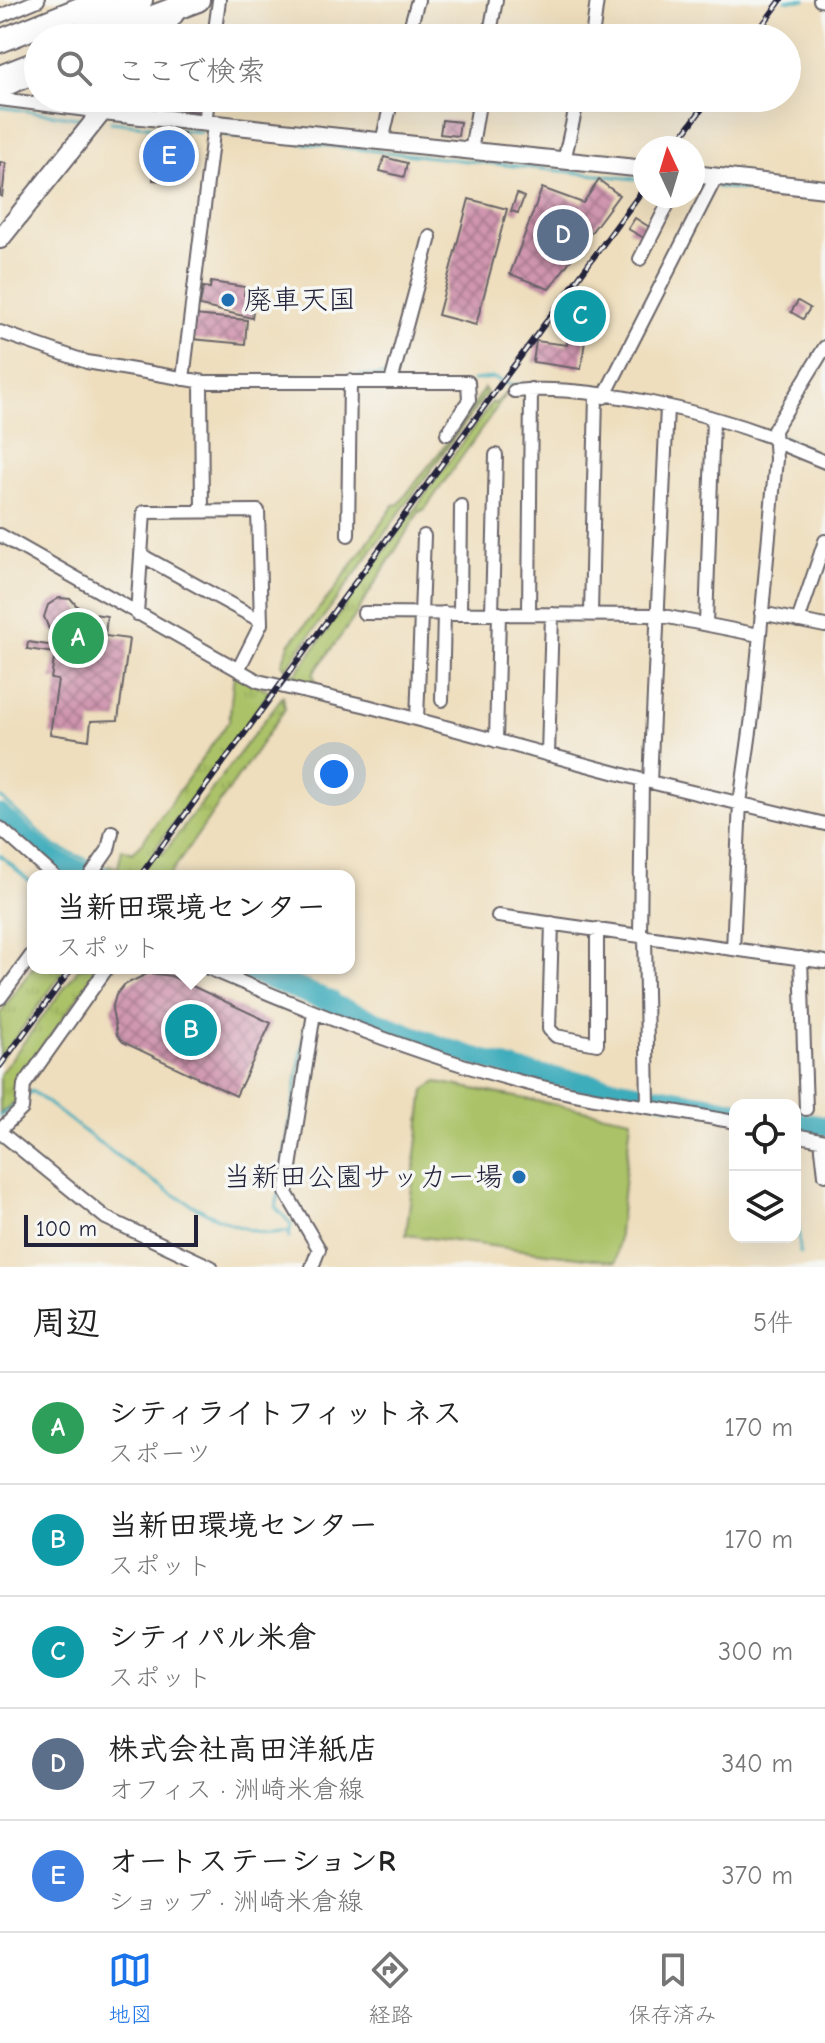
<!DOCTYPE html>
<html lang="ja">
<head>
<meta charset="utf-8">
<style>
  :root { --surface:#fff; --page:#f6f6f6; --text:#222; --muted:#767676; --line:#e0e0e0; --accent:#1a73e8 }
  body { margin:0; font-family:"Comic Neue","Klee One",sans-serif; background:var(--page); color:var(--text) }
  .controls { position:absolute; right:24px; bottom:24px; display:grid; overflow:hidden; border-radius:16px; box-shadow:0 8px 32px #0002 }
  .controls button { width:72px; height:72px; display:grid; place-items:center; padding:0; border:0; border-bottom:2px solid var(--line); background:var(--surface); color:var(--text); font:40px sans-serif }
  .compass { position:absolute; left:633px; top:136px; width:72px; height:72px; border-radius:50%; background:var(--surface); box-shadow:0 8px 32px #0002; rotate:356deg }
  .scale { position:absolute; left:24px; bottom:20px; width:174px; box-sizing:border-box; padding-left:8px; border:4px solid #22223b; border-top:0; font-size:22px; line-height:28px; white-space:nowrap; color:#22223b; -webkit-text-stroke:6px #f6f6f2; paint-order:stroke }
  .you { position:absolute; left:334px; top:774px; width:28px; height:28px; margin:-20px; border:6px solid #fff; border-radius:50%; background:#1a73e8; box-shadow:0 0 0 12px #1a73e833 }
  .badge { display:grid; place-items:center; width:52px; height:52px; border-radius:50%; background:var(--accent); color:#fff; font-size:26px; font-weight:700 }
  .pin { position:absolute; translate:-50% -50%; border:4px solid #fff; box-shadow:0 2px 8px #0006 }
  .popup { position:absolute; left:27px; top:870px; width:328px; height:104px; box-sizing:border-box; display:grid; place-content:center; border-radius:16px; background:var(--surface); filter:drop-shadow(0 2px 6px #0005); font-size:26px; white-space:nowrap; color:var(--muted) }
  .popup b { font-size:30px; color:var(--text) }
  .popup::after { content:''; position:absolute; left:50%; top:100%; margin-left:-16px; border:16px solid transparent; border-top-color:var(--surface) }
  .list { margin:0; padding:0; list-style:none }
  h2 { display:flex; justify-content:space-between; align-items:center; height:104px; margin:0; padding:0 32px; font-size:34px }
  h2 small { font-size:26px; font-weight:400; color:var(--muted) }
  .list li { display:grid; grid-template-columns:52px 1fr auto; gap:24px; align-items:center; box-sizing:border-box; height:112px; padding:0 32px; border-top:2px solid var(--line) }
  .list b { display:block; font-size:30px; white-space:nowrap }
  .list p { margin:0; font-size:26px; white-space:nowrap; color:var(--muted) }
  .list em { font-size:26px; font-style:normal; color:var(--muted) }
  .icon { flex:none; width:44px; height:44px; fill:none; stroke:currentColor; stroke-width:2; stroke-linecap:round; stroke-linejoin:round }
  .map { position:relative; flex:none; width:825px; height:1267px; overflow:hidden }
  .search { position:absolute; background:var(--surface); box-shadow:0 8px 32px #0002; left:24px; right:24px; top:24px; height:88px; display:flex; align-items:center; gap:20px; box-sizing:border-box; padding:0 28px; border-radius:44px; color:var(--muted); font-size:30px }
  .sheet { height:664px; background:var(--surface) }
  nav { display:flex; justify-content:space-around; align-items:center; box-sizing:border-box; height:112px; border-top:2px solid var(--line); background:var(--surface); font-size:22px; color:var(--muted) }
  nav a { display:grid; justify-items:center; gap:4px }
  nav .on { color:var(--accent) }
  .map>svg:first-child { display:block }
  .grass { fill:url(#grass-tufts); stroke:#667251; stroke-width:2 }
  .pitch { fill:#abc267; stroke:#667251; stroke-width:2 }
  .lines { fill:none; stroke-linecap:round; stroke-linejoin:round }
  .stream { stroke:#3eacbb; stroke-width:3 }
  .river { stroke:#3eacbb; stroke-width:20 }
  .building { fill:url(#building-cross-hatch); fill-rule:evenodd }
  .street-casing { stroke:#696468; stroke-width:16 }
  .secondary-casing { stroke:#696468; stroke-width:20 }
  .primary-casing { stroke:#696468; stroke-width:22 }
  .highway-casing { stroke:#696468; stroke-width:26 }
  .street { stroke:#fff; stroke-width:12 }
  .secondary { stroke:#fff; stroke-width:16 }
  .primary { stroke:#fff; stroke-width:18 }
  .highway { stroke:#fff; stroke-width:22 }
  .rail-casing { stroke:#22223b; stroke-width:6 }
  .rail { stroke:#f6f6f2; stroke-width:3; stroke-dasharray:9; stroke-linecap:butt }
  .poi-dot { fill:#1f6fb2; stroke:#f6f6f2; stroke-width:3 }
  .labels { text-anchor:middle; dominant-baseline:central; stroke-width:7; stroke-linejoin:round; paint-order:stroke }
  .poi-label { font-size:28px; fill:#22223b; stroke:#f6f6f2; text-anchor:start }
</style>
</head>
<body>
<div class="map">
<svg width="825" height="1267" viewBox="0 0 825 1267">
  <defs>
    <pattern id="grass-tufts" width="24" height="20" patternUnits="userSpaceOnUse" patternTransform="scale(2)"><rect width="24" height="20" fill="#abc267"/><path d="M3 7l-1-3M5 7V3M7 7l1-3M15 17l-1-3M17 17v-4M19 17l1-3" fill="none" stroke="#93a65a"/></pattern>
    <pattern id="building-cross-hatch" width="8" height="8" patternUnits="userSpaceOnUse" patternTransform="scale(2)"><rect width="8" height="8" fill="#d096af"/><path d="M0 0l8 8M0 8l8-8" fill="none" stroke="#a87a90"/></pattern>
  </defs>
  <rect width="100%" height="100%" fill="#f6f6f2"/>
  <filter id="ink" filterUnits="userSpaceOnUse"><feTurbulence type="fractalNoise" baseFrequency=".0125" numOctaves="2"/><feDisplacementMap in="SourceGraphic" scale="16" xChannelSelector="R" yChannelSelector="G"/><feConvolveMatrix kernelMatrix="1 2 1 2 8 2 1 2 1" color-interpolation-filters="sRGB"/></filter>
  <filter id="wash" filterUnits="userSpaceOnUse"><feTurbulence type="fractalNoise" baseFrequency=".006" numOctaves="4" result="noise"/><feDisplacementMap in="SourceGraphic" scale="32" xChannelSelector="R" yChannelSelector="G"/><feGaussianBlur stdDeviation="1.8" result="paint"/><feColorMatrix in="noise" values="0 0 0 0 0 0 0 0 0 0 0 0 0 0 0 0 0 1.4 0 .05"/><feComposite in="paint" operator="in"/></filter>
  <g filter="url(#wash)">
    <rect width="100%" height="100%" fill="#eedebd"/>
    <path class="grass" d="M 484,388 L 487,393 L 287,667 L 295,675 L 492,402 L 495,404 L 510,389 L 425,509 L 419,512 L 351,622 L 313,674 L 319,689 L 296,683 L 282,663 L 290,643 L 332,593 L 394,505 L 399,504 C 427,465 461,431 484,388 Z
      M 234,673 L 270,691 L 155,849 L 163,854 L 283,696 L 285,709 L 169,876 L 113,876 L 104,872 L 109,865 L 118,868 L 122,849 L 133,853 L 141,844 L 229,721 Z
      M 33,967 L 66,968 L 0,1059 L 0,1013 Z
      M 79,968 L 98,968 L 16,1086 L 17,1100 L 0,1114 L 0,1074 Z"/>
    <path class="pitch" d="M 437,1082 L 631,1119 L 616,1262 L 406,1235 L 424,1090 Z"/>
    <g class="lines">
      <path class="stream" d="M 786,0 L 805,0
        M 0,107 L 84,119
        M 111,122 L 201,132
        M 218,134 L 645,180
        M 693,184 L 706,186
        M 717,187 L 825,198
        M 64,348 L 99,358
        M 269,376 L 390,376
        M 473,380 L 493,378 L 511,385 L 523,384
        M 778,434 L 811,450
        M 0,797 L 56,847 L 94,863
        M 0,855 L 33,884
        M 101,866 L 121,876
        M 271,968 L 337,994 L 339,1007
        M 28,1094 L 32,1091 C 89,1134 194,1223 265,1233 C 273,1234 281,1231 289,1232
        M 0,1116 L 19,1102
        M 795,1157 L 800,1253
        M 289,1237 L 291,1224 L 276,1208 L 308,1011"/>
      <path class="river" d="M 0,814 L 51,858 L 92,876
        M 239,968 L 449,1049 L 522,1071 L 735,1110
        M 795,1121 L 825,1126"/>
    </g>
    <g id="blocks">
      <path class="building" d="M 211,31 L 209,38 L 185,38 L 195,33 Z
        M 182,98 L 203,98 L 201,112 L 181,109 Z
        M 301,98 L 358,98 L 356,109 L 301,101 Z
        M 442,120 L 460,122 L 458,136 L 440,134 Z
        M 157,131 L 184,133 L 180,182 L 153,180 Z
        M 384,157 L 407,163 L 404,177 L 380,171 Z
        M 0,162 L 6,163 L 2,197 L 0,196 Z
        M 599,180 L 619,195 L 549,289 L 510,274 L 542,188 L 583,203 Z
        M 517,194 L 524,197 L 518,213 L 511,211 Z
        M 469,199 L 507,209 L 476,325 L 438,315 Z
        M 635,218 L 651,228 L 644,238 L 628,229 Z
        M 211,282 L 245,287 L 244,295 L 255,297 L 252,318 L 200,306 L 203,287 L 210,288 Z
        M 575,288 L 592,290 L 581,369 L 533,362 L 536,341 L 567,345 Z
        M 798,301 L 810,308 L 803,319 L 791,312 Z
        M 194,315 L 247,320 L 245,344 L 192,339 Z
        M 59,598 L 71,599 L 82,612 L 107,616 L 105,636 L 129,639 L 118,720 L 91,721 L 89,740 L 50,734 L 58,680 L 51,679 L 55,653 L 27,649 L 28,642 L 55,646 L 56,633 L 49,629 L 44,617 L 48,605 ZM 85,640 L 99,642 L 97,660 L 83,659 Z
        M 149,973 L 171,976 L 271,1023 L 236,1096 L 123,1042 L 117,1035 L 112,1009 L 116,995 L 124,985 Z"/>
    </g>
  </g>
  <g filter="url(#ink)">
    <use href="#blocks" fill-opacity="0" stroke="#696468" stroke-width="2"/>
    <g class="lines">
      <g class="street-casing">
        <path id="street" d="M 820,0 L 825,1
          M 0,16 L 38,0
          M 214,38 L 219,0
          M 407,38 L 418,0
          M 489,38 L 496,0
          M 592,38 L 597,0
          M 0,92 L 38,76
          M 0,99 L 103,112
          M 205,124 L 208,98
          M 382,142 L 392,98
          M 471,151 L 480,98
          M 564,161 L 578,98
          M 640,259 L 672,196
          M 0,332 L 87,362 L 204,382 L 468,382 L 469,400 L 447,434
          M 183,379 L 214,125
          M 201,382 L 202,511
          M 391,382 L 430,237
          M 514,391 C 591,384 702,411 774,438
          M 604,397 L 716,177
          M 774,441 L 825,462
          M 0,535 L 258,681 L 367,706 L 650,782 L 825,824
          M 348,535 L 350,381
          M 141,555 L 261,621
          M 364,613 L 658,615 L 759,635
          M 460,613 L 461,506
          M 492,613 L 496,455
          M 761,613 L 825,626
          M 137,614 L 144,512 L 258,511 L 261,624 L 238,670
          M 529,614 L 531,389
          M 591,614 L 596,395
          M 798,621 L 825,541
          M 706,624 L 713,420
          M 442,700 L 444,613
          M 417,719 L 424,536
          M 496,741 L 499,613
          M 548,755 L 552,614
          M 650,782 L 667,407
          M 0,828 L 54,876
          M 90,876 L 108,850 L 112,832
          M 498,916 L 825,962
          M 552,923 L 549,1029 L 556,1036 L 597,1044 L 597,929
          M 640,935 L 642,780
          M 645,936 L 648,1104
          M 733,949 L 740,803 L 753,710 L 776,459 L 774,430 L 825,347
          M 801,958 L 806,1109
          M 208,968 C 309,1011 412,1053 518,1081 C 589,1100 664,1108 735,1122
          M 0,998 L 33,953
          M 0,1130 L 22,1109 L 24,1085 L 107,968
          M 0,1132 L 106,1218 L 211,1267
          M 795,1135 L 825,1141
          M 821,1140 L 825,1175
          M 312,1267 L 319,1249 L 286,1193 L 314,1013"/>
      </g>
      <g class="secondary-casing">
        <path id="secondary" d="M 103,112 L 645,169
          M 693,174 L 825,189"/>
      </g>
      <g class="primary-casing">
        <path id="primary" d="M 157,38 L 181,5
          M 0,239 L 113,98"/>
      </g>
      <g class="highway-casing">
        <path id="highway" d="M 87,22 L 141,0
          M 97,38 L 198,0
          M 0,41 L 102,0
          M 0,77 L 38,62"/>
      </g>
      <use href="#street" class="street"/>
      <use href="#secondary" class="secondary"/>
      <use href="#primary" class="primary"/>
      <use href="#highway" class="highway"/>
      <g class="rail-casing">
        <path id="rail" d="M 753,38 L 781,0
          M 673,148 L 710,98
          M 140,876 L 645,187
          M 0,1066 L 72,968"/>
      </g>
      <use href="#rail" class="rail"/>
    </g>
  </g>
  <g class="poi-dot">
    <circle cx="228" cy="300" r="8"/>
    <circle cx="519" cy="1177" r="8"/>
  </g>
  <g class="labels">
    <g class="poi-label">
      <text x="244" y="300">廃車天国</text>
      <text x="503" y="1177" text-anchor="end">当新田公園サッカー場</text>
    </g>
  </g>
</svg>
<div class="controls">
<button><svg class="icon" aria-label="locate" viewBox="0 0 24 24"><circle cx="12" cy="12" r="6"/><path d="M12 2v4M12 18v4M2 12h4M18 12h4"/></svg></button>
<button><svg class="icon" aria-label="layers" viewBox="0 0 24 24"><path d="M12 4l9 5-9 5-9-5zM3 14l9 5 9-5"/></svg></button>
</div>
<svg class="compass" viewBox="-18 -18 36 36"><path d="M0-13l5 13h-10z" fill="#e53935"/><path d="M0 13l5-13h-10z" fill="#767676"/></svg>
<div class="scale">100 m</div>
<div class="you"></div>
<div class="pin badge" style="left:78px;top:638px;background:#2e9e5b">A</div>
<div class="pin badge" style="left:191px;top:1030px;background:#0f9aa8">B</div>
<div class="popup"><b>当新田環境センター</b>スポット</div>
<div class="pin badge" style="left:580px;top:316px;background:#0f9aa8">C</div>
<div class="pin badge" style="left:563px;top:235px;background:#5c6f8a">D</div>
<div class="pin badge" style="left:169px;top:156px;background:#3f7fe0">E</div>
<div class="search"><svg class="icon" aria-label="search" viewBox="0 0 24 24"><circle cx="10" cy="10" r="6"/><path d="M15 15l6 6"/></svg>ここで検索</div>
</div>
<section class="sheet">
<h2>周辺<small>5件</small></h2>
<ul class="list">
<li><span class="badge" style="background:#2e9e5b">A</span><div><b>シティライトフィットネス</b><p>スポーツ</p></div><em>170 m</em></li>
<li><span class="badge" style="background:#0f9aa8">B</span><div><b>当新田環境センター</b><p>スポット</p></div><em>170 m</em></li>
<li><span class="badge" style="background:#0f9aa8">C</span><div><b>シティパル米倉</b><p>スポット</p></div><em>300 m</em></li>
<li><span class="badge" style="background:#5c6f8a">D</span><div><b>株式会社高田洋紙店</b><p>オフィス · 洲崎米倉線</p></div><em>340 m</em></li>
<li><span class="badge" style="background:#3f7fe0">E</span><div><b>オートステーションR</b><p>ショップ · 洲崎米倉線</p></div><em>370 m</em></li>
</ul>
</section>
<nav>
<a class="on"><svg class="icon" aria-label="map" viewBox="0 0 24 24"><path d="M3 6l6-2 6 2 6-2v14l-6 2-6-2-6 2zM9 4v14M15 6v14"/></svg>地図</a>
<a><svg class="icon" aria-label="directions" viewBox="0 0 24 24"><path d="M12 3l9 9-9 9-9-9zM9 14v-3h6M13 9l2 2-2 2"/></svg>経路</a>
<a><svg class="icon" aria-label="saved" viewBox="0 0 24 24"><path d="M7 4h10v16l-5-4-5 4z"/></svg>保存済み</a>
</nav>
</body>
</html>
